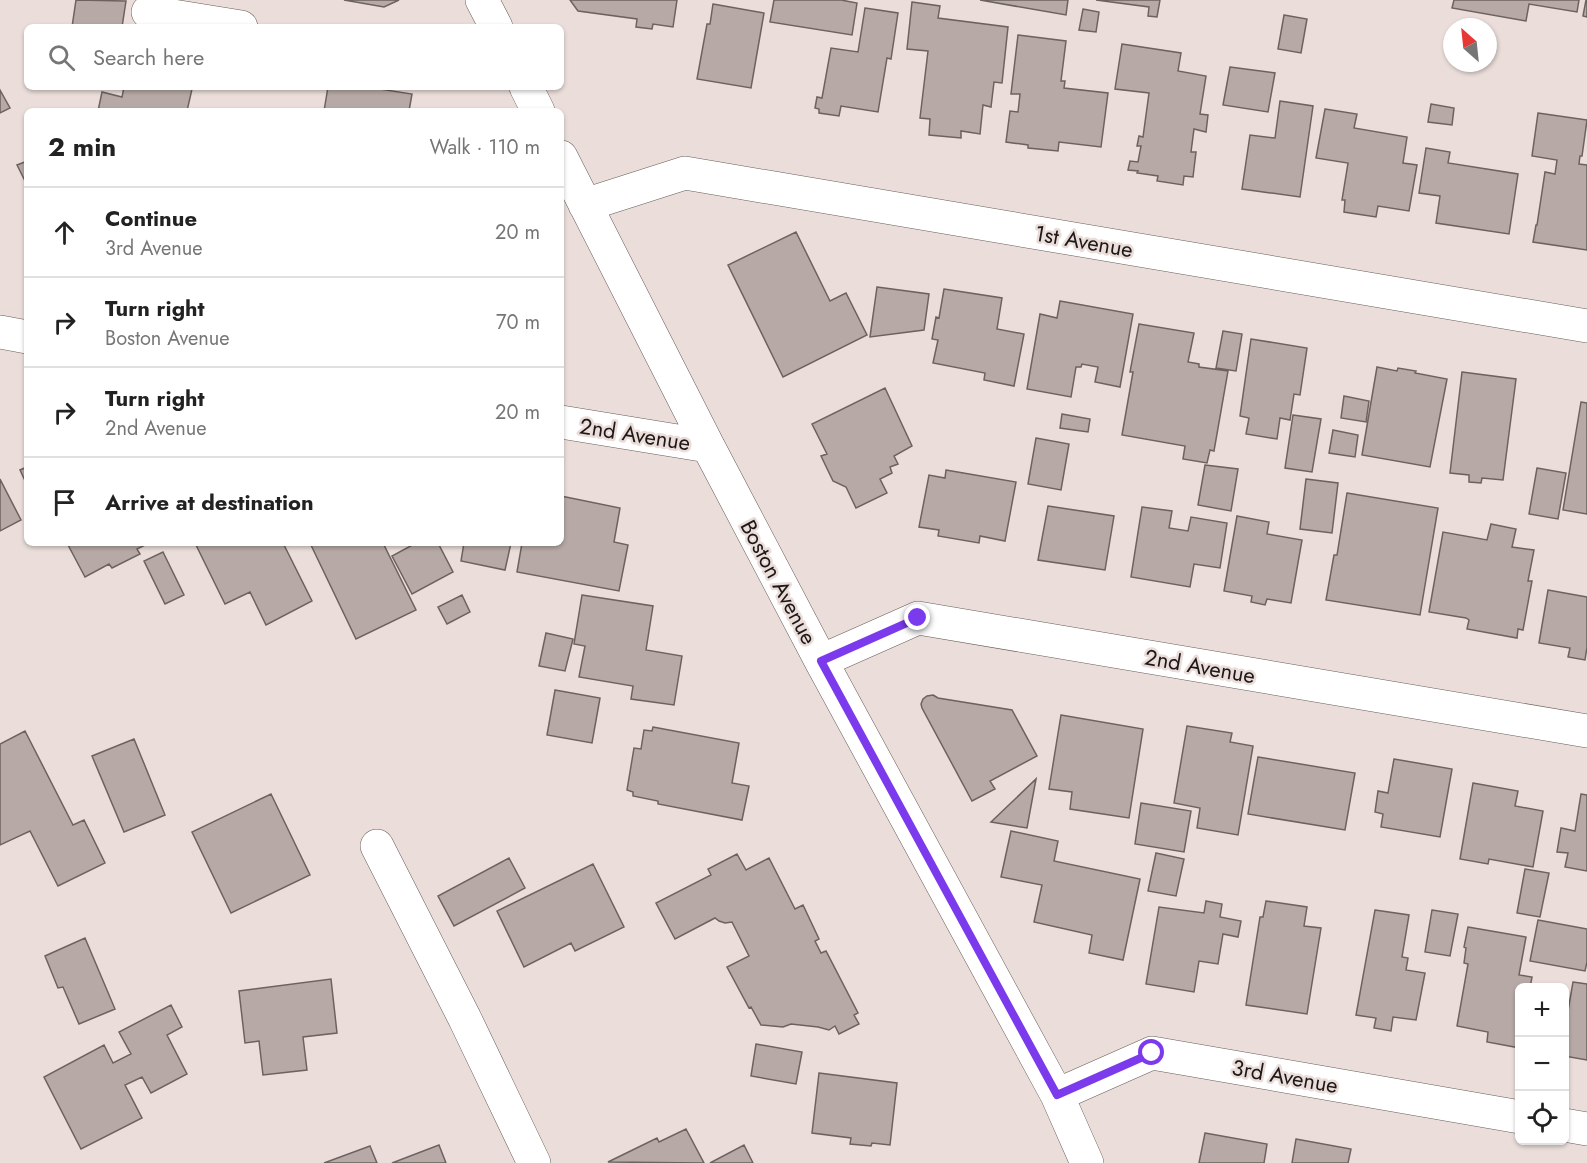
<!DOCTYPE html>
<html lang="en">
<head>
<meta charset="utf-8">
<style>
  :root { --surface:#fff; --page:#f6f6f6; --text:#222; --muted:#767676; --line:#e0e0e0 }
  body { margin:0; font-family:Jost,sans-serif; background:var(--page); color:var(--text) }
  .controls { position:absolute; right:18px; bottom:18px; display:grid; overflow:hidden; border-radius:9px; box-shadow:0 2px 4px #0004 }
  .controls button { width:54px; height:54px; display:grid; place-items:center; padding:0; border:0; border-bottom:2px solid var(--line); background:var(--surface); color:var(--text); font:30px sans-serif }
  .compass { position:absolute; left:1443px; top:18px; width:54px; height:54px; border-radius:50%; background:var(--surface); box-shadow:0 2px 4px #0004; rotate:333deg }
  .stop { position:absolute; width:18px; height:18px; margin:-14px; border:4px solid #7c3aed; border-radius:50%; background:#fff }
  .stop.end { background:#7c3aed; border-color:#fff; box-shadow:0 2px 6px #0008 }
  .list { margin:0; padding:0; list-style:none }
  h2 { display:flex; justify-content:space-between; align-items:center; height:78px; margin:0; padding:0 24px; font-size:26px }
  h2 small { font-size:20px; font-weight:400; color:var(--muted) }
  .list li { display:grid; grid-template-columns:39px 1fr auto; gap:18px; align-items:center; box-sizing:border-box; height:90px; padding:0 24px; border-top:2px solid var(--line) }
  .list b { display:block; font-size:22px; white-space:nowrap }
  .list p { margin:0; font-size:20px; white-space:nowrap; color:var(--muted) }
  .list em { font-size:20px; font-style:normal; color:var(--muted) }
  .icon { flex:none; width:33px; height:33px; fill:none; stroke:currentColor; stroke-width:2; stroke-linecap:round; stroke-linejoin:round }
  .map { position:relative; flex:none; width:1587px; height:1163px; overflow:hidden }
  .search { position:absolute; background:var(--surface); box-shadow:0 2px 4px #0004; left:24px; top:24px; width:540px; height:66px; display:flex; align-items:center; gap:15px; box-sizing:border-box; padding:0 21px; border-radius:9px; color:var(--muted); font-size:22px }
  .panel { position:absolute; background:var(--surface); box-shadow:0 2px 4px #0004; left:24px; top:108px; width:540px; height:438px; border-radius:9px }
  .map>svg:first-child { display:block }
  .building { fill:#b7aaa6; stroke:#6d625f; stroke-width:1.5 }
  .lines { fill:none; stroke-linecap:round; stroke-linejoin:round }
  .minor-casing { stroke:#685d59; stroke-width:34 }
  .minor { stroke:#fff; stroke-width:33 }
  .route { stroke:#7c3aed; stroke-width:8 }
  .labels { text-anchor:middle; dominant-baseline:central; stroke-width:5; stroke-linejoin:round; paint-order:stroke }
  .street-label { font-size:22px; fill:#1d1817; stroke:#ebdeda }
</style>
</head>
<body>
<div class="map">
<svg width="1587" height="1163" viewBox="0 0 1587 1163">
  <rect width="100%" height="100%" fill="#ebdeda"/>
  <path class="building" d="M 76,0 L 126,1 L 122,27 L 72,27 Z
    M 344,0 L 399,0 L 384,7 Z
    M 570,0 L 677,0 L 673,27 L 653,24 L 652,29 L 636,27 L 637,19 L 578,11 Z
    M 774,0 L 841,0 L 857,3 L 852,35 L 770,22 Z
    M 980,0 L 1068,0 L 1066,15 Z
    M 1096,0 L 1160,0 L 1157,17 L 1148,16 L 1149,7 Z
    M 1454,0 L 1579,0 L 1577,12 L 1529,4 L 1526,21 L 1452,8 Z
    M 1586,0 L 1587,0 L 1587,17 L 1583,16 Z
    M 912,2 L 940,6 L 938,18 L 1008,27 L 1002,83 L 994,82 L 991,107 L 983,105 L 980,134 L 961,131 L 961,138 L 929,135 L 930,119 L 920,118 L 928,51 L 907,49 Z
    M 713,4 L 764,13 L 751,88 L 697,79 L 707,24 L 710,24 Z
    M 865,8 L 898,13 L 891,59 L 887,58 L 878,112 L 841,106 L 839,116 L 819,113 L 819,109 L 815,108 L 817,97 L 822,98 L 831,48 L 858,52 Z
    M 1083,9 L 1099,12 L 1096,32 L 1079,30 Z
    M 1284,15 L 1307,19 L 1301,53 L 1278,49 Z
    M 1018,35 L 1066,41 L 1061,81 L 1065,81 L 1064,88 L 1108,93 L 1101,147 L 1059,142 L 1058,151 L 1028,148 L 1028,145 L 1006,142 L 1010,111 L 1018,112 L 1020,94 L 1011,94 Z
    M 1122,44 L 1181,53 L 1178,71 L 1206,76 L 1200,114 L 1208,115 L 1206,132 L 1194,129 L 1191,152 L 1196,152 L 1193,177 L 1184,176 L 1183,185 L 1157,181 L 1158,176 L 1137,173 L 1138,171 L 1128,170 L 1130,161 L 1138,162 L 1141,146 L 1137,146 L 1139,136 L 1143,137 L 1149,93 L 1115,89 Z
    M 1230,67 L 1275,73 L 1268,112 L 1223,105 Z
    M 124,87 L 183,87 L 192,89 L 187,111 L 98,111 L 102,92 L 122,97 Z
    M 328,87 L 367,87 L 412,94 L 409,111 L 324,111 Z
    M 0,90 L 10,108 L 0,113 Z
    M 1280,101 L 1313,106 L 1300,197 L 1242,189 L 1250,135 L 1275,138 Z
    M 1431,104 L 1454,108 L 1452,125 L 1428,122 Z
    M 1325,109 L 1357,114 L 1354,128 L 1407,137 L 1403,163 L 1417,165 L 1409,211 L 1378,206 L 1376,217 L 1344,212 L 1345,200 L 1342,200 L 1348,163 L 1316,158 Z
    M 1538,113 L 1587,120 L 1582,156 L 1580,156 L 1579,164 L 1587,165 L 1587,250 L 1533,242 L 1536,225 L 1537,225 L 1545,172 L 1555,174 L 1557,160 L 1532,156 Z
    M 1426,148 L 1450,152 L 1448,163 L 1518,174 L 1509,234 L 1436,223 L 1440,196 L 1419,193 Z
    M 27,161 L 27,185 L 17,165 Z
    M 796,232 L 830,301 L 846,293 L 867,335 L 783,377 L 728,265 Z
    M 877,287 L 929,294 L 924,330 L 870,337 Z
    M 944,289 L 1002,298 L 997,329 L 1024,334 L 1014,386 L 984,380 L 985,373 L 933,363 L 938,340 L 932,339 L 936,317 L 939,318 Z
    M 1060,301 L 1133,314 L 1120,387 L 1095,382 L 1098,367 L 1082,364 L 1081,367 L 1076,367 L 1071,397 L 1027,389 L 1040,314 L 1057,318 Z
    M 1139,324 L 1194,333 L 1188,362 L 1199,364 L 1199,367 L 1228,371 L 1214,451 L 1210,450 L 1207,463 L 1183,459 L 1185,446 L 1122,435 L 1133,372 L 1130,372 Z
    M 1223,331 L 1242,334 L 1236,371 L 1216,368 Z
    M 1251,339 L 1307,348 L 1300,395 L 1294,394 L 1290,420 L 1280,418 L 1277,439 L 1246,434 L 1249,418 L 1240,416 Z
    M 1377,367 L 1397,371 L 1398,368 L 1416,371 L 1415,373 L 1447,379 L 1430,467 L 1362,455 Z
    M 1462,372 L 1516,379 L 1503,480 L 1482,478 L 1481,483 L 1469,482 L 1469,475 L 1450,473 Z
    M 885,388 L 912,446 L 894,456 L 898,464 L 890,467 L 892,473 L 880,479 L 887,493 L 856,508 L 846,487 L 833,481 L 821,456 L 827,454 L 812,424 Z
    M 1344,396 L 1369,401 L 1366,422 L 1341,418 Z
    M 1581,402 L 1587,403 L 1587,514 L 1563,510 Z
    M 1062,414 L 1090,419 L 1088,432 L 1060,428 Z
    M 1293,415 L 1321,419 L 1312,472 L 1285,468 Z
    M 1333,430 L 1358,435 L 1355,457 L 1329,453 Z
    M 1036,438 L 1069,444 L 1061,490 L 1028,484 Z
    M 1205,465 L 1238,469 L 1231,511 L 1198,505 Z
    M 27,467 L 27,485 L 20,470 Z
    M 1537,468 L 1566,473 L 1558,519 L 1529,514 Z
    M 946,470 L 1016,482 L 1005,541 L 980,536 L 979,543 L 938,536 L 939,530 L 919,527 L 929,475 L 945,478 Z
    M 0,479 L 21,520 L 0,531 Z
    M 1306,479 L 1338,483 L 1332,533 L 1300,529 Z
    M 1347,493 L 1438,508 L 1420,615 L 1326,600 L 1334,555 L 1337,555 Z
    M 561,496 L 620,508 L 614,542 L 628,545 L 619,591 L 517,572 L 522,543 L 561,543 Z
    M 1048,506 L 1114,516 L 1105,570 L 1038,560 Z
    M 1142,507 L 1172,511 L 1169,528 L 1188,531 L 1191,517 L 1227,523 L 1220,568 L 1194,564 L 1190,587 L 1131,577 Z
    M 1237,516 L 1269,522 L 1267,534 L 1302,540 L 1291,603 L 1267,599 L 1265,605 L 1251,602 L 1252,596 L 1224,591 Z
    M 1491,524 L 1516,529 L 1512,547 L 1534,550 L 1528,581 L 1532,581 L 1523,630 L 1518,629 L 1517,638 L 1467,629 L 1469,620 L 1466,618 L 1429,612 L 1443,532 L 1487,540 Z
    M 67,543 L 149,543 L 137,549 L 140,554 L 112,568 L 109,564 L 85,577 Z
    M 195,543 L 283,543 L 312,601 L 266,625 L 250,592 L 225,604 Z
    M 310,543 L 383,543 L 416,610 L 356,639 Z
    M 416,543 L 438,543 L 453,572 L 412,594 L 392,556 Z
    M 464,543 L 511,543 L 505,570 L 461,561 Z
    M 163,552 L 184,595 L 165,604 L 144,561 Z
    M 1548,590 L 1587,597 L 1587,647 L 1585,660 L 1568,657 L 1570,648 L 1539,643 Z
    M 462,595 L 470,612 L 447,624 L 438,607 Z
    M 582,595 L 653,606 L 646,650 L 682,656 L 674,705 L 631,699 L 633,686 L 579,677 L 585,646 L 574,644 Z
    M 546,633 L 573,639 L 565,671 L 539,666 Z
    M 555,690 L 600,698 L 592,743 L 547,735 Z
    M 933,695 L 938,698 L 1012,710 L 1037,756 L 990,781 L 995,789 L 972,801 L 922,708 L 921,704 L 923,699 L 927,696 Z
    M 1061,715 L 1143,729 L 1129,818 L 1070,809 L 1072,792 L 1049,789 Z
    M 1187,726 L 1232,733 L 1230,742 L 1253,746 L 1238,835 L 1197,828 L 1200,808 L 1174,803 Z
    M 653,727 L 739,743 L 732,783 L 749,786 L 742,820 L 658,804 L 658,801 L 633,796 L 633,792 L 627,790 L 634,748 L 641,749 L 644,730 L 652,731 Z
    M 25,731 L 73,825 L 84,820 L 105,863 L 58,886 L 30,831 L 0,845 L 0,744 Z
    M 134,739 L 165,815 L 124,832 L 92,756 Z
    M 1258,757 L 1355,773 L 1345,830 L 1248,814 Z
    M 1394,759 L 1452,769 L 1440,837 L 1381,827 L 1383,814 L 1375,812 L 1378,791 L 1388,793 Z
    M 1036,779 L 1027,828 L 991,822 Z
    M 1473,783 L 1518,791 L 1515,806 L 1543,811 L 1533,867 L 1489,859 L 1488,864 L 1460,859 Z
    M 271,794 L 310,875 L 231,913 L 192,832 Z
    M 1581,794 L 1587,795 L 1587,871 L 1565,867 L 1568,853 L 1557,852 L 1561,828 L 1575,831 Z
    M 1141,803 L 1191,811 L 1184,852 L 1135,844 Z
    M 1011,831 L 1058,841 L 1054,861 L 1140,879 L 1123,960 L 1089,953 L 1092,935 L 1034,922 L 1042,885 L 1001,877 Z
    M 1156,853 L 1184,859 L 1176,896 L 1148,891 Z
    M 737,854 L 746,870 L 769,858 L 795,909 L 803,905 L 819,939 L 815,941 L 821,953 L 826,951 L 858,1013 L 854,1015 L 859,1024 L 839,1034 L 835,1026 L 829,1030 L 818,1027 L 791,1024 L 783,1027 L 761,1025 L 751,1007 L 749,1008 L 727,967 L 749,956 L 732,922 L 725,923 L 719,921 L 715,918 L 675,939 L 656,903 L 711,875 L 708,869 Z
    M 509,858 L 525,888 L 454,926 L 438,896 Z
    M 593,864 L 624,927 L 575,951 L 571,943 L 524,967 L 497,911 Z
    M 1525,869 L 1549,873 L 1540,917 L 1517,913 Z
    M 1206,901 L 1222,904 L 1220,917 L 1241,921 L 1238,937 L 1223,934 L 1218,964 L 1199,961 L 1194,992 L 1146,984 L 1159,907 L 1204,913 Z
    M 1266,901 L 1307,907 L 1304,926 L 1321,928 L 1307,1014 L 1246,1005 L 1260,917 L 1263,917 Z
    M 1375,910 L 1409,915 L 1402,957 L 1408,958 L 1406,970 L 1425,973 L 1416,1020 L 1393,1017 L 1391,1031 L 1374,1028 L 1376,1018 L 1356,1015 Z
    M 1432,910 L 1458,914 L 1450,956 L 1425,952 Z
    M 1538,920 L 1587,929 L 1587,962 L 1585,971 L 1530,961 Z
    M 1468,927 L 1526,937 L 1519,975 L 1532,977 L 1530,988 L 1520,988 L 1520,1048 L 1487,1042 L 1488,1032 L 1457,1026 L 1468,964 L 1464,963 L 1466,948 L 1464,947 Z
    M 85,938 L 115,1009 L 79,1024 L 63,987 L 58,988 L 45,956 Z
    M 331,979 L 337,1033 L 303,1037 L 307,1070 L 263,1075 L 259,1041 L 245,1043 L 239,991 Z
    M 1573,982 L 1587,984 L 1587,1060 L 1564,1056 L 1566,1041 L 1564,1041 L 1564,1010 L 1568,1011 Z
    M 171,1005 L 182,1027 L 167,1035 L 187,1074 L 151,1093 L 142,1077 L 125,1085 L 142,1118 L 81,1149 L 44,1077 L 104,1045 L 113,1063 L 131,1054 L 119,1032 Z
    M 756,1044 L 802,1052 L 796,1084 L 751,1076 Z
    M 819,1073 L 897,1083 L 890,1145 L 872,1143 L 871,1146 L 850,1144 L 851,1138 L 812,1133 Z
    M 686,1129 L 704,1163 L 608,1162 L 657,1138 L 659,1142 Z
    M 1205,1133 L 1267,1144 L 1264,1163 L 1199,1163 Z
    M 1296,1139 L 1351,1149 L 1348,1163 L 1292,1163 Z
    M 439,1145 L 446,1163 L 392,1163 Z
    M 744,1145 L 753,1163 L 710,1163 Z
    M 370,1146 L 377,1163 L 324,1163 Z"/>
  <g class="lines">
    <g class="minor-casing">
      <path id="minor" d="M 482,0 L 496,27
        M 148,12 L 241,27
        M 526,87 L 538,111
        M 561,157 L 708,446 L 821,661 L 1057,1095 L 1087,1163
        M 585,205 L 685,173 L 1587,326
        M 0,332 L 27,337
        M 561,422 L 708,446
        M 821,661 L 918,618 L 1587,731
        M 377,846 L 465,1019 L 534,1163
        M 1057,1095 L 1152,1053 L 1520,1117
        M 1564,1125 L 1587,1129"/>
    </g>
    <use href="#minor" class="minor"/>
  </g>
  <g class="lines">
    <path class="route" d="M 918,618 L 821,661 L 1057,1095 L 1152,1053"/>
  </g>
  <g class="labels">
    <g class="street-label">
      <text transform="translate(1084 241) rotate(10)">1st Avenue</text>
      <text transform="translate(635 434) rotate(9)">2nd Avenue</text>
      <text transform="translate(779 582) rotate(62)">Boston Avenue</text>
      <text transform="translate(1200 666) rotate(10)">2nd Avenue</text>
      <text transform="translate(1285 1076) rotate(10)">3rd Avenue</text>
    </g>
  </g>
</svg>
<div class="controls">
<button>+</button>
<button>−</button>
<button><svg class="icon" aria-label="locate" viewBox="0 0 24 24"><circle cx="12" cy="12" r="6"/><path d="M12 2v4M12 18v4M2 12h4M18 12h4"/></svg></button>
</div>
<svg class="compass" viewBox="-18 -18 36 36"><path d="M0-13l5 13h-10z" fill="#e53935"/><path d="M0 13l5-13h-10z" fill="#767676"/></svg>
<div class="stop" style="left:1152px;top:1053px"></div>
<div class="stop end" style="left:918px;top:618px"></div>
<div class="search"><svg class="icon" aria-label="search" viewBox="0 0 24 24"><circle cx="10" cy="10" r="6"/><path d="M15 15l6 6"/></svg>Search here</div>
<section class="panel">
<h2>2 min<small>Walk · 110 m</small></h2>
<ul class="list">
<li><svg class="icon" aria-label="ahead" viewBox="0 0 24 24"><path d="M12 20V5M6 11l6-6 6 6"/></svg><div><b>Continue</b><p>3rd Avenue</p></div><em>20 m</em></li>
<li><svg class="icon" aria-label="right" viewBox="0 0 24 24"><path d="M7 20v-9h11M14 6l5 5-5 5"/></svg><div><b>Turn right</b><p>Boston Avenue</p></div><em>70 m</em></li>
<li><svg class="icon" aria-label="right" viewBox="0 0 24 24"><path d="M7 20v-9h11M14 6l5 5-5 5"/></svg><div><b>Turn right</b><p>2nd Avenue</p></div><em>20 m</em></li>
<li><svg class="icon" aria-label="arrive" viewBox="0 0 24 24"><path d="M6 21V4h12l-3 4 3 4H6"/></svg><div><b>Arrive at destination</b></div></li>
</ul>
</section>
</div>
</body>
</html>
